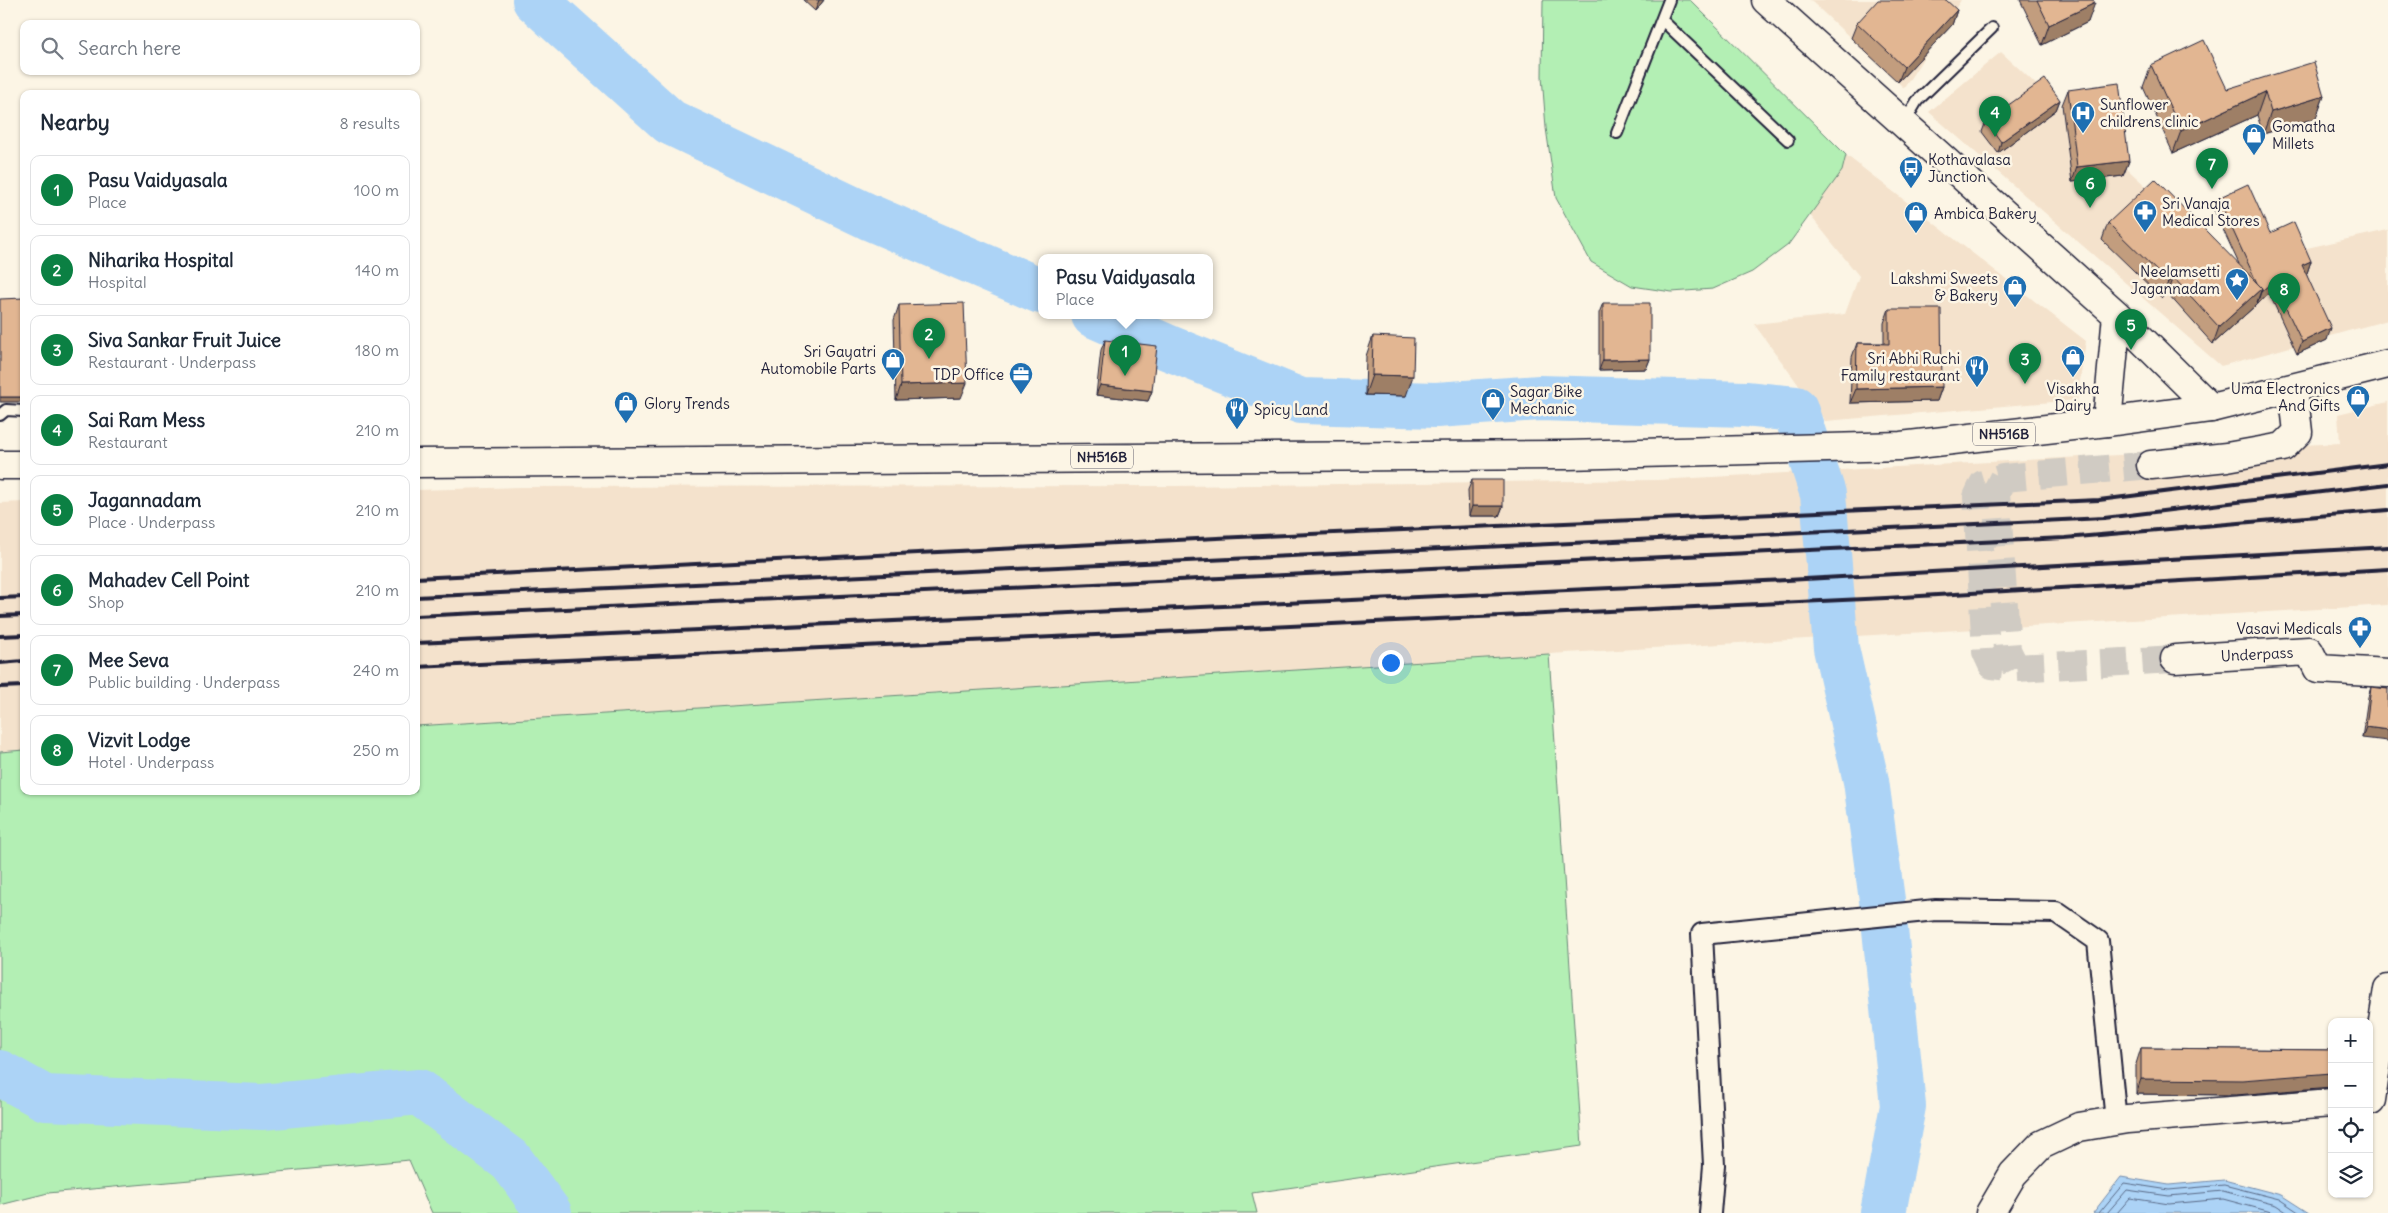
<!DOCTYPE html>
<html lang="en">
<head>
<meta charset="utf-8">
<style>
  :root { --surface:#fff; --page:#f2f2f3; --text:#1f2937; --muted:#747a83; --line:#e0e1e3; --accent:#0b8043 }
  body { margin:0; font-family:Delius,sans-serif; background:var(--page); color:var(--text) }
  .controls { position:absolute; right:15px; bottom:15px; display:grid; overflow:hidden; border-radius:10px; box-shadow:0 1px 4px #0004 }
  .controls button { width:45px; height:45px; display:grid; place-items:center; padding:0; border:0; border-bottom:1px solid var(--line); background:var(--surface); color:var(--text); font:25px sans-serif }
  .you { position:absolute; left:1390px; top:662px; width:18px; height:18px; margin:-12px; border:4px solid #fff; border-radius:50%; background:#1a73e8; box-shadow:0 0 0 8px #1a73e833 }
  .badge { display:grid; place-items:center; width:32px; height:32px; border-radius:50%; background:var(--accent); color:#fff; font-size:16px; font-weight:700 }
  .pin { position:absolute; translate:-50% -41px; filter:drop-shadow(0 1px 2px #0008) }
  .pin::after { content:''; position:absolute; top:26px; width:18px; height:15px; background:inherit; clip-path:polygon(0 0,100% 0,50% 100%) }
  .popup { position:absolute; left:1038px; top:254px; width:175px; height:65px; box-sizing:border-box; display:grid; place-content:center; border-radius:10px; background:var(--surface); filter:drop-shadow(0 1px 4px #0005); font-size:16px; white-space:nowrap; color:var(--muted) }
  .popup b { font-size:19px; color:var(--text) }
  .popup::after { content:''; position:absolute; left:50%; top:100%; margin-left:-10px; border:10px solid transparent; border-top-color:var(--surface) }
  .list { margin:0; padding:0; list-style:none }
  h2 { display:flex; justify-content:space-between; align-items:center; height:65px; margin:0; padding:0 20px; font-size:21px }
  h2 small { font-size:16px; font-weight:400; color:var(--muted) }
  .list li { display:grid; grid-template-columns:32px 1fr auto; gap:15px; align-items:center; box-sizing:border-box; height:70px; margin:0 10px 10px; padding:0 10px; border:1px solid var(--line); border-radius:10px }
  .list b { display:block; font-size:19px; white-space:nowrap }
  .list p { margin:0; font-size:16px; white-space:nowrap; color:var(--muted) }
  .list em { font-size:16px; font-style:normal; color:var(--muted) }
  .icon { flex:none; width:28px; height:28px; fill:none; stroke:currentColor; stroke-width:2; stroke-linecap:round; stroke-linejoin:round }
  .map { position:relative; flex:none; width:2388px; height:1213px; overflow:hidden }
  .search { position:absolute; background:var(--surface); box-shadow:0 1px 4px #0004; left:20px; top:20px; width:400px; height:55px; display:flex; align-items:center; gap:12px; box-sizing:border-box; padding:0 18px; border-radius:10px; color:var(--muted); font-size:19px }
  .panel { position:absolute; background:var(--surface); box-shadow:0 1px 4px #0004; left:20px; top:90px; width:400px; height:705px; border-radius:10px }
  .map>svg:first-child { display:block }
  .built { fill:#f4e2cc }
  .green { fill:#b3efb4; stroke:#6a8878 }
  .water { fill:#acd3f6; stroke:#758cab }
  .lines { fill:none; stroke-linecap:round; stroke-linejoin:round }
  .shore { stroke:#596986; stroke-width:1 }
  .river { stroke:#acd3f6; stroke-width:46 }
  .secondary-tunnel { stroke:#d0cbc3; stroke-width:28; stroke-dasharray:28 14; stroke-linecap:butt }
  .service-casing { stroke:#22223b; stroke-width:14 }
  .minor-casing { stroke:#22223b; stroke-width:24 }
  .secondary-casing { stroke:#22223b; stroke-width:31 }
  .primary-casing { stroke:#22223b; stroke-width:31 }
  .trunk-casing { stroke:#22223b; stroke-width:31 }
  .service { stroke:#fcf5e5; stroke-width:10 }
  .minor { stroke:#fcf5e5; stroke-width:20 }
  .secondary { stroke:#fcf5e5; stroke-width:28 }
  .primary { stroke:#fcf5e5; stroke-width:28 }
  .trunk { stroke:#fcf5e5; stroke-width:28 }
  .rail { stroke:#22223b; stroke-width:4 }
  .wall { fill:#c29d7e; stroke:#22223b }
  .shaded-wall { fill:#9e7f66; stroke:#22223b }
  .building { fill:#e2b692; stroke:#22223b }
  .labels { text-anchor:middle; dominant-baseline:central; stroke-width:5; stroke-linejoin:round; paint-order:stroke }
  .shield { fill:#fcf5e5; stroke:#63616e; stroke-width:1 }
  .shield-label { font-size:14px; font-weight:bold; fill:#22223b }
  .poi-label { font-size:15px; fill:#22223b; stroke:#fcf5e5; text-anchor:start }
  .street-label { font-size:15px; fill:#22223b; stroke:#fcf5e5 }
</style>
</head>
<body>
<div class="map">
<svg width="2388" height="1213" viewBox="0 0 2388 1213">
  <rect width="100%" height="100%" fill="#fcf5e5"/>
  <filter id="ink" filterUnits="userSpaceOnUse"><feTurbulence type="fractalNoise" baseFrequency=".02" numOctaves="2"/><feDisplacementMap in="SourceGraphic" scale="10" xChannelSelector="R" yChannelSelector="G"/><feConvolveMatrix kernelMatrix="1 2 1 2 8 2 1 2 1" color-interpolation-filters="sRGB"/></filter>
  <g filter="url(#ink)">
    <path class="built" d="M 1810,0 L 1961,0 L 1904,88 Z
      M 2001,52 L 2231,265 L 2388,230 L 2388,320 L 2221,366 L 1929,112 Z
      M 1846,155 L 2086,341 L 2077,400 L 1825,421 L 1754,324 L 1845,314 L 1859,276 L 1809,214 L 1841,171 Z
      M 2388,402 L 2388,605 L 1549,654 L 416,726 L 416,490 L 521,487 L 1175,486 L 1657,480 L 2340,443 L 2338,414 Z
      M 24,502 L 24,750 L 0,752 L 0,503 Z"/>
    <path class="green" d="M 1543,0 L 1690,0 L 1846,155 L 1842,171 L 1788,245 L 1752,272 L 1713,289 L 1672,292 L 1632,286 L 1591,262 L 1556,198 L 1546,128 L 1542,76 Z
      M 1549,654 L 1582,1146 L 1252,1193 L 1257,1213 L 432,1213 L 409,1160 L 48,1193 L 0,1205 L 0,752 L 24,750 L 24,791 L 416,791 L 416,726 Z"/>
    <path class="water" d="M 2121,1177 L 2169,1185 L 2224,1180 L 2281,1195 L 2309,1213 L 2093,1213 Z"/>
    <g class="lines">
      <path class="shore" d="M 2099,1213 L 2124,1183 L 2169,1190 L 2224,1185 L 2279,1199 L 2300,1213
        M 2107,1213 L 2127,1190 L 2169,1196 L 2223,1191 L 2276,1205 L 2288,1213
        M 2117,1213 L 2130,1198 L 2169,1204 L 2223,1199 L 2275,1213"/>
      <path class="river" d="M 535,0 L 670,122 L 869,217 L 1041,291
        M 1094,315 L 1169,348 L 1301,401 L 1436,405 L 1540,398 L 1745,404 L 1795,409 L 1823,494 L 1836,648 L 1866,781 L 1882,900 L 1903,1106 L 1883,1213
        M 0,1073 L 45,1098 L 262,1107 L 419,1092 L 511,1161 L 549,1213"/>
      <path class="secondary-tunnel" d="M 2151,465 L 2003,478 L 1983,484 L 1977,497 L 1986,652 L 1992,665 L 2016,668 L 2175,659
        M 2003,478 L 1996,492 L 2007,650 L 2016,668"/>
      <g class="service-casing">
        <path id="service" d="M 1662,20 L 1788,140
          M 1904,123 L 1917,101 L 1992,28
          M 1617,133 L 1669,0
          M 0,415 L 6,410 L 24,411"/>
      </g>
      <g class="minor-casing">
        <path id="minor" d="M 1710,1213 L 1714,1165 L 1702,934 L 1936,910 L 2056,912 L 2098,941 L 2116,1121"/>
      </g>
      <g class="secondary-casing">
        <path id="secondary" d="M 2151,465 L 2227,457 L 2283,447 L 2298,432 L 2293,389
          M 2175,659 L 2309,651 L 2318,669 L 2388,673
          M 2369,1100 L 2371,1100 L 2388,989
          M 1990,1213 L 2013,1174 L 2041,1145 L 2079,1127 L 2127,1119 L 2332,1103"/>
      </g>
      <g class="primary-casing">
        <path id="primary" d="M 1766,0 L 2117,315 L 2211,408
          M 2107,422 L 2117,315"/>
      </g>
      <g class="trunk-casing">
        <path id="trunk" d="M 416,463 L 1568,455 L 1901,446 L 2107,422 L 2211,408 L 2388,364
          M 0,465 L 24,465"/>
      </g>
      <use href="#service" class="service"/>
      <use href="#minor" class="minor"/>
      <use href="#secondary" class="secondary"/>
      <use href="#primary" class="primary"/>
      <use href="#trunk" class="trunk"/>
      <path class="rail" d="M 416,578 L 1217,538 L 2099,500 L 2388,464
        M 416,597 L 2104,518 L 2388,484
        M 0,598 L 24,597
        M 0,616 L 24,615
        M 416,616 L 2065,538 L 2388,510
        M 0,636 L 24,635
        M 416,643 L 1787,580 L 2388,547
        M 0,663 L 24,661
        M 416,667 L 1886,598 L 2388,569
        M 0,687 L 24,686"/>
    </g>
    <path class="wall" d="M 803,0 L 824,0 L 815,11 Z
      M 2020,0 L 2093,0 L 2088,22 L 2042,45 Z
      M 1957,10 L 1952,25 L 1898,82 L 1851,38 L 1857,23 Z
      M 2151,65 L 2227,89 L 2324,96 L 2316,118 L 2263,134 L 2257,115 L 2173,153 L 2143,87 Z
      M 2068,90 L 2129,161 L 2123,176 L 2072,182 L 2062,105 Z
      M 2060,100 L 2056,110 L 1998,153 L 1982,132 L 1986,121 Z
      M 2218,198 L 2311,261 L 2307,273 L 2306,273 L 2327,340 L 2297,354 L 2269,293 L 2257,304 L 2257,303 L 2256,305 L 2213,344 L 2167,293 L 2162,298 L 2102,240 L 2108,223 L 2239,264 L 2214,210 Z
      M 1603,303 L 1650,359 L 1646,369 L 1599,370 L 1599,313 Z
      M 899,305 L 961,398 L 896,400 L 894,320 Z
      M 1889,309 L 1942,387 L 1937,401 L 1850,403 L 1852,357 L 1857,343 L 1884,343 L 1884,323 Z
      M 1373,336 L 1406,396 L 1365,395 L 1366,356 Z
      M 1105,340 L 1152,391 L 1148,401 L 1096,395 L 1101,350 Z
      M 1472,480 L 1503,506 L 1499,516 L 1469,516 L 1468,490 Z
      M 2371,687 L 2388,689 L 2362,738 L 2368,697 Z
      M 2141,1048 L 2332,1050 L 2332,1088 L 2236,1095 L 2136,1094 L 2136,1064 Z"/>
    <path class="shaded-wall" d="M 819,0 L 824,0 L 815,11 Z
      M 2095,3 L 2088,22 L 2042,45 L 2049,25 Z
      M 1957,10 L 1952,25 L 1898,82 L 1904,67 Z
      M 2265,92 L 2257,115 L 2173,153 L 2181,131 Z
      M 2324,96 L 2316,118 L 2263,134 L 2271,112 Z
      M 2060,100 L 2056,110 L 1998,153 L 2001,142 Z
      M 2129,161 L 2123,176 L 2072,182 L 2077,167 Z
      M 2311,261 L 2307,273 L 2298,277 L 2302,265 Z
      M 2173,277 L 2167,293 L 2162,298 L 2168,282 Z
      M 2273,281 L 2269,293 L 2257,304 L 2261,292 Z
      M 2262,288 L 2256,305 L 2213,344 L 2219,327 Z
      M 2331,328 L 2327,340 L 2297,354 L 2302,342 Z
      M 1650,359 L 1646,369 L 1599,370 L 1603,360 Z
      M 1372,375 L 1413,376 L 1406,396 L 1365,395 Z
      M 967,383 L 961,398 L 896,400 L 901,385 Z
      M 1100,385 L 1152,391 L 1148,401 L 1096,395 Z
      M 1942,387 L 1937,401 L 1850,403 L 1856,389 Z
      M 0,397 L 24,397 L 24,402 L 0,402 Z
      M 1472,506 L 1503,506 L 1499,516 L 1469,516 Z
      M 2366,727 L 2388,730 L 2388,741 L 2362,738 Z
      M 2332,1073 L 2332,1085 L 2331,1087 L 2236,1095 L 2136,1094 L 2141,1079 Z"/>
    <path class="building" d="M 1878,0 L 1946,0 L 1957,10 L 1904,67 L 1857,23 Z
      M 2037,0 L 2093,0 L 2095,3 L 2049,25 Z
      M 2204,40 L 2227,89 L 2314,62 L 2324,96 L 2271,112 L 2265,92 L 2181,131 L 2151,65 Z
      M 2045,79 L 2060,100 L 2001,142 L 1986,121 Z
      M 2119,83 L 2129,161 L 2077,167 L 2068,90 Z
      M 2155,179 L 2262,288 L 2219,327 L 2173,277 L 2168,282 L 2108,223 Z
      M 2248,184 L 2270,233 L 2294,222 L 2311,261 L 2302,265 L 2331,328 L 2302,342 L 2273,281 L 2261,292 L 2262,288 L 2257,283 L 2218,198 Z
      M 24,298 L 24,397 L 0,397 L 0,299 Z
      M 964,303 L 967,383 L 901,385 L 899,305 Z
      M 1603,303 L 1650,303 L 1650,359 L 1603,360 Z
      M 1889,309 L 1941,309 L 1942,387 L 1856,389 L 1857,343 L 1889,344 Z
      M 1373,336 L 1414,338 L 1413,376 L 1372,375 Z
      M 1105,340 L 1157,346 L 1152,391 L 1100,385 Z
      M 1472,480 L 1503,480 L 1503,506 L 1472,506 Z
      M 2371,687 L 2388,689 L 2388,730 L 2366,727 Z
      M 2141,1048 L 2332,1050 L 2332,1073 L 2242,1080 L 2141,1079 Z"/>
  </g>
  <defs>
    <g id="hospital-pin" transform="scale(1.25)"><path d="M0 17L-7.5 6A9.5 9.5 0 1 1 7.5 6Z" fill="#1f6fb2" stroke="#fcf5e5"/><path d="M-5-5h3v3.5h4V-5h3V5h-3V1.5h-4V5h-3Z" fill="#fff"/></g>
    <g id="shop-pin" transform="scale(1.25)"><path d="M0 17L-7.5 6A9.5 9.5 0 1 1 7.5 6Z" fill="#1f6fb2" stroke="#fcf5e5"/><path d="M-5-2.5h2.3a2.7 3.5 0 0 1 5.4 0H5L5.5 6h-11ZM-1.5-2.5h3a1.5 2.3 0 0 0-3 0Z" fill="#fff"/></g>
    <g id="bus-pin" transform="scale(1.25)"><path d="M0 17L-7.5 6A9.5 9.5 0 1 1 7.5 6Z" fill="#1f6fb2" stroke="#fcf5e5"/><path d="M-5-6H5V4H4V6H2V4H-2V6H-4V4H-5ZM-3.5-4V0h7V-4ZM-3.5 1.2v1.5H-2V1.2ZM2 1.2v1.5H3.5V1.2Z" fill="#fff"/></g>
    <g id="pharmacy-pin" transform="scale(1.25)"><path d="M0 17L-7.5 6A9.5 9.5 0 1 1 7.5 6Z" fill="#1f6fb2" stroke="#fcf5e5"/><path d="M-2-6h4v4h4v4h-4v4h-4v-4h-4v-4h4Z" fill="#fff"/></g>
    <g id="sight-pin" transform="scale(1.25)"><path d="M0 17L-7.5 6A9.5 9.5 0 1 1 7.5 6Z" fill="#1f6fb2" stroke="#fcf5e5"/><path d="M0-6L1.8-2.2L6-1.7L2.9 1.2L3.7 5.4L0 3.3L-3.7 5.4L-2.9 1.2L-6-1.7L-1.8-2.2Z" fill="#fff"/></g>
    <g id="restaurant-pin" transform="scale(1.25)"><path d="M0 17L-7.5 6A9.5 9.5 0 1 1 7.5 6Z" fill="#1f6fb2" stroke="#fcf5e5"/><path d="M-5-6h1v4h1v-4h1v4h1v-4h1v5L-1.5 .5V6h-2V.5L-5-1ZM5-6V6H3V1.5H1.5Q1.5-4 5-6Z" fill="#fff"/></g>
    <g id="office-pin" transform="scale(1.25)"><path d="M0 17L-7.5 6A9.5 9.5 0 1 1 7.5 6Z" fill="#1f6fb2" stroke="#fcf5e5"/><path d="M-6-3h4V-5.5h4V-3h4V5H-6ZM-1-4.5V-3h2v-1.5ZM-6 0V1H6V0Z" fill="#fff"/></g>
  </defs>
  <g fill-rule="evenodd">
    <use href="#hospital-pin" x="2083" y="113"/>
    <use href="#shop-pin" x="2254" y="135"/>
    <use href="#bus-pin" x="1911" y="168"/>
    <use href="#pharmacy-pin" x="2145" y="212"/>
    <use href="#shop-pin" x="1916" y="213"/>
    <use href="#sight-pin" x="2237" y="280"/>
    <use href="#shop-pin" x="2015" y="287"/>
    <use href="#shop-pin" x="2073" y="357"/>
    <use href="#shop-pin" x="893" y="360"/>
    <use href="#restaurant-pin" x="1977" y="367"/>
    <use href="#office-pin" x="1021" y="374"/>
    <use href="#shop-pin" x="2358" y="397"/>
    <use href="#shop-pin" x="1493" y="400"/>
    <use href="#shop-pin" x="626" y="403"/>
    <use href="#restaurant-pin" x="1237" y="409"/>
    <use href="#pharmacy-pin" x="2360" y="628"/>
  </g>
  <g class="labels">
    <g class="shield">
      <rect x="1973" y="422.5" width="62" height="23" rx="4"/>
      <rect x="1071" y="445.5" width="62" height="23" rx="4"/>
    </g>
    <g class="shield-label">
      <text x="2004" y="434">NH516B</text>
      <text x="1102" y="457">NH516B</text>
    </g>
    <g class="poi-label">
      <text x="2100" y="104">Sunflower<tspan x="2100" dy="17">childrens clinic</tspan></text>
      <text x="2272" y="126">Gomatha<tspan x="2272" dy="17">Millets</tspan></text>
      <text x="1928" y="159">Kothavalasa<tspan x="1928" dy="17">Junction</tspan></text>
      <text x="2162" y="203">Sri Vanaja<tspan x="2162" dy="17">Medical Stores</tspan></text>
      <text x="1934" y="213">Ambica Bakery</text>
      <text x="2220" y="271" text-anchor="end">Neelamsetti<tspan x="2220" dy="17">Jagannadam</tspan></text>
      <text x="1998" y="278" text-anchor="end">Lakshmi Sweets<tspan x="1998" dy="17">&amp; Bakery</tspan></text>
      <text x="876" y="351" text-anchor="end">Sri Gayatri<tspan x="876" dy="17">Automobile Parts</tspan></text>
      <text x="1960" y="358" text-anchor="end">Sri Abhi Ruchi<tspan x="1960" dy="17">Family restaurant</tspan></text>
      <text x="1004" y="374" text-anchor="end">TDP Office</text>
      <text x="2073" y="388" text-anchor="middle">Visakha<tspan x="2073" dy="17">Dairy</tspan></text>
      <text x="2340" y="388" text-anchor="end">Uma Electronics<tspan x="2340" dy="17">And Gifts</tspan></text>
      <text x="1510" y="391">Sagar Bike<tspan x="1510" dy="17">Mechanic</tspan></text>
      <text x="644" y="403">Glory Trends</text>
      <text x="1254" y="409">Spicy Land</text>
      <text x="2342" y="628" text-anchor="end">Vasavi Medicals</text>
    </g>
    <g class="street-label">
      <text transform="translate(2257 654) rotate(-3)">Underpass</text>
    </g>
  </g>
</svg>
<div class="controls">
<button>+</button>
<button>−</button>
<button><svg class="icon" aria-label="locate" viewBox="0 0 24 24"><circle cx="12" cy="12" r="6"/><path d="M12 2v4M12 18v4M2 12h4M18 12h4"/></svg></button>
<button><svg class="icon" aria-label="layers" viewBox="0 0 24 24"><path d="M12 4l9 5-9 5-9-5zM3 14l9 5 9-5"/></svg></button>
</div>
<div class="you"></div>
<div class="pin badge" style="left:1125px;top:376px">1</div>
<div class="popup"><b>Pasu Vaidyasala</b>Place</div>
<div class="pin badge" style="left:929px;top:359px">2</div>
<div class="pin badge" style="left:2025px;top:384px">3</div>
<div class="pin badge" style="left:1995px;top:137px">4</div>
<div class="pin badge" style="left:2131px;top:350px">5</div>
<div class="pin badge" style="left:2090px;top:208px">6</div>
<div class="pin badge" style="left:2212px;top:189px">7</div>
<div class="pin badge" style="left:2284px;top:314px">8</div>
<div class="search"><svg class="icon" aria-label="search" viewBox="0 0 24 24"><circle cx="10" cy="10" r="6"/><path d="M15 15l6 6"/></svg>Search here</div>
<section class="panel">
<h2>Nearby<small>8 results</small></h2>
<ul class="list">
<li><span class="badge">1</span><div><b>Pasu Vaidyasala</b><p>Place</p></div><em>100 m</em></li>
<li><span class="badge">2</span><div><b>Niharika Hospital</b><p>Hospital</p></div><em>140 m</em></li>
<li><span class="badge">3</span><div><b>Siva Sankar Fruit Juice</b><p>Restaurant · Underpass</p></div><em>180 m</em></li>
<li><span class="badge">4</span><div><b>Sai Ram Mess</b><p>Restaurant</p></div><em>210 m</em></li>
<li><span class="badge">5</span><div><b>Jagannadam</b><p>Place · Underpass</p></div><em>210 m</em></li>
<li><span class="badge">6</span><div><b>Mahadev Cell Point</b><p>Shop</p></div><em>210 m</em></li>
<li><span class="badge">7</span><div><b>Mee Seva</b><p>Public building · Underpass</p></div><em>240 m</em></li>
<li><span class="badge">8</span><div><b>Vizvit Lodge</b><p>Hotel · Underpass</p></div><em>250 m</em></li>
</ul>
</section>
</div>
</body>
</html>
